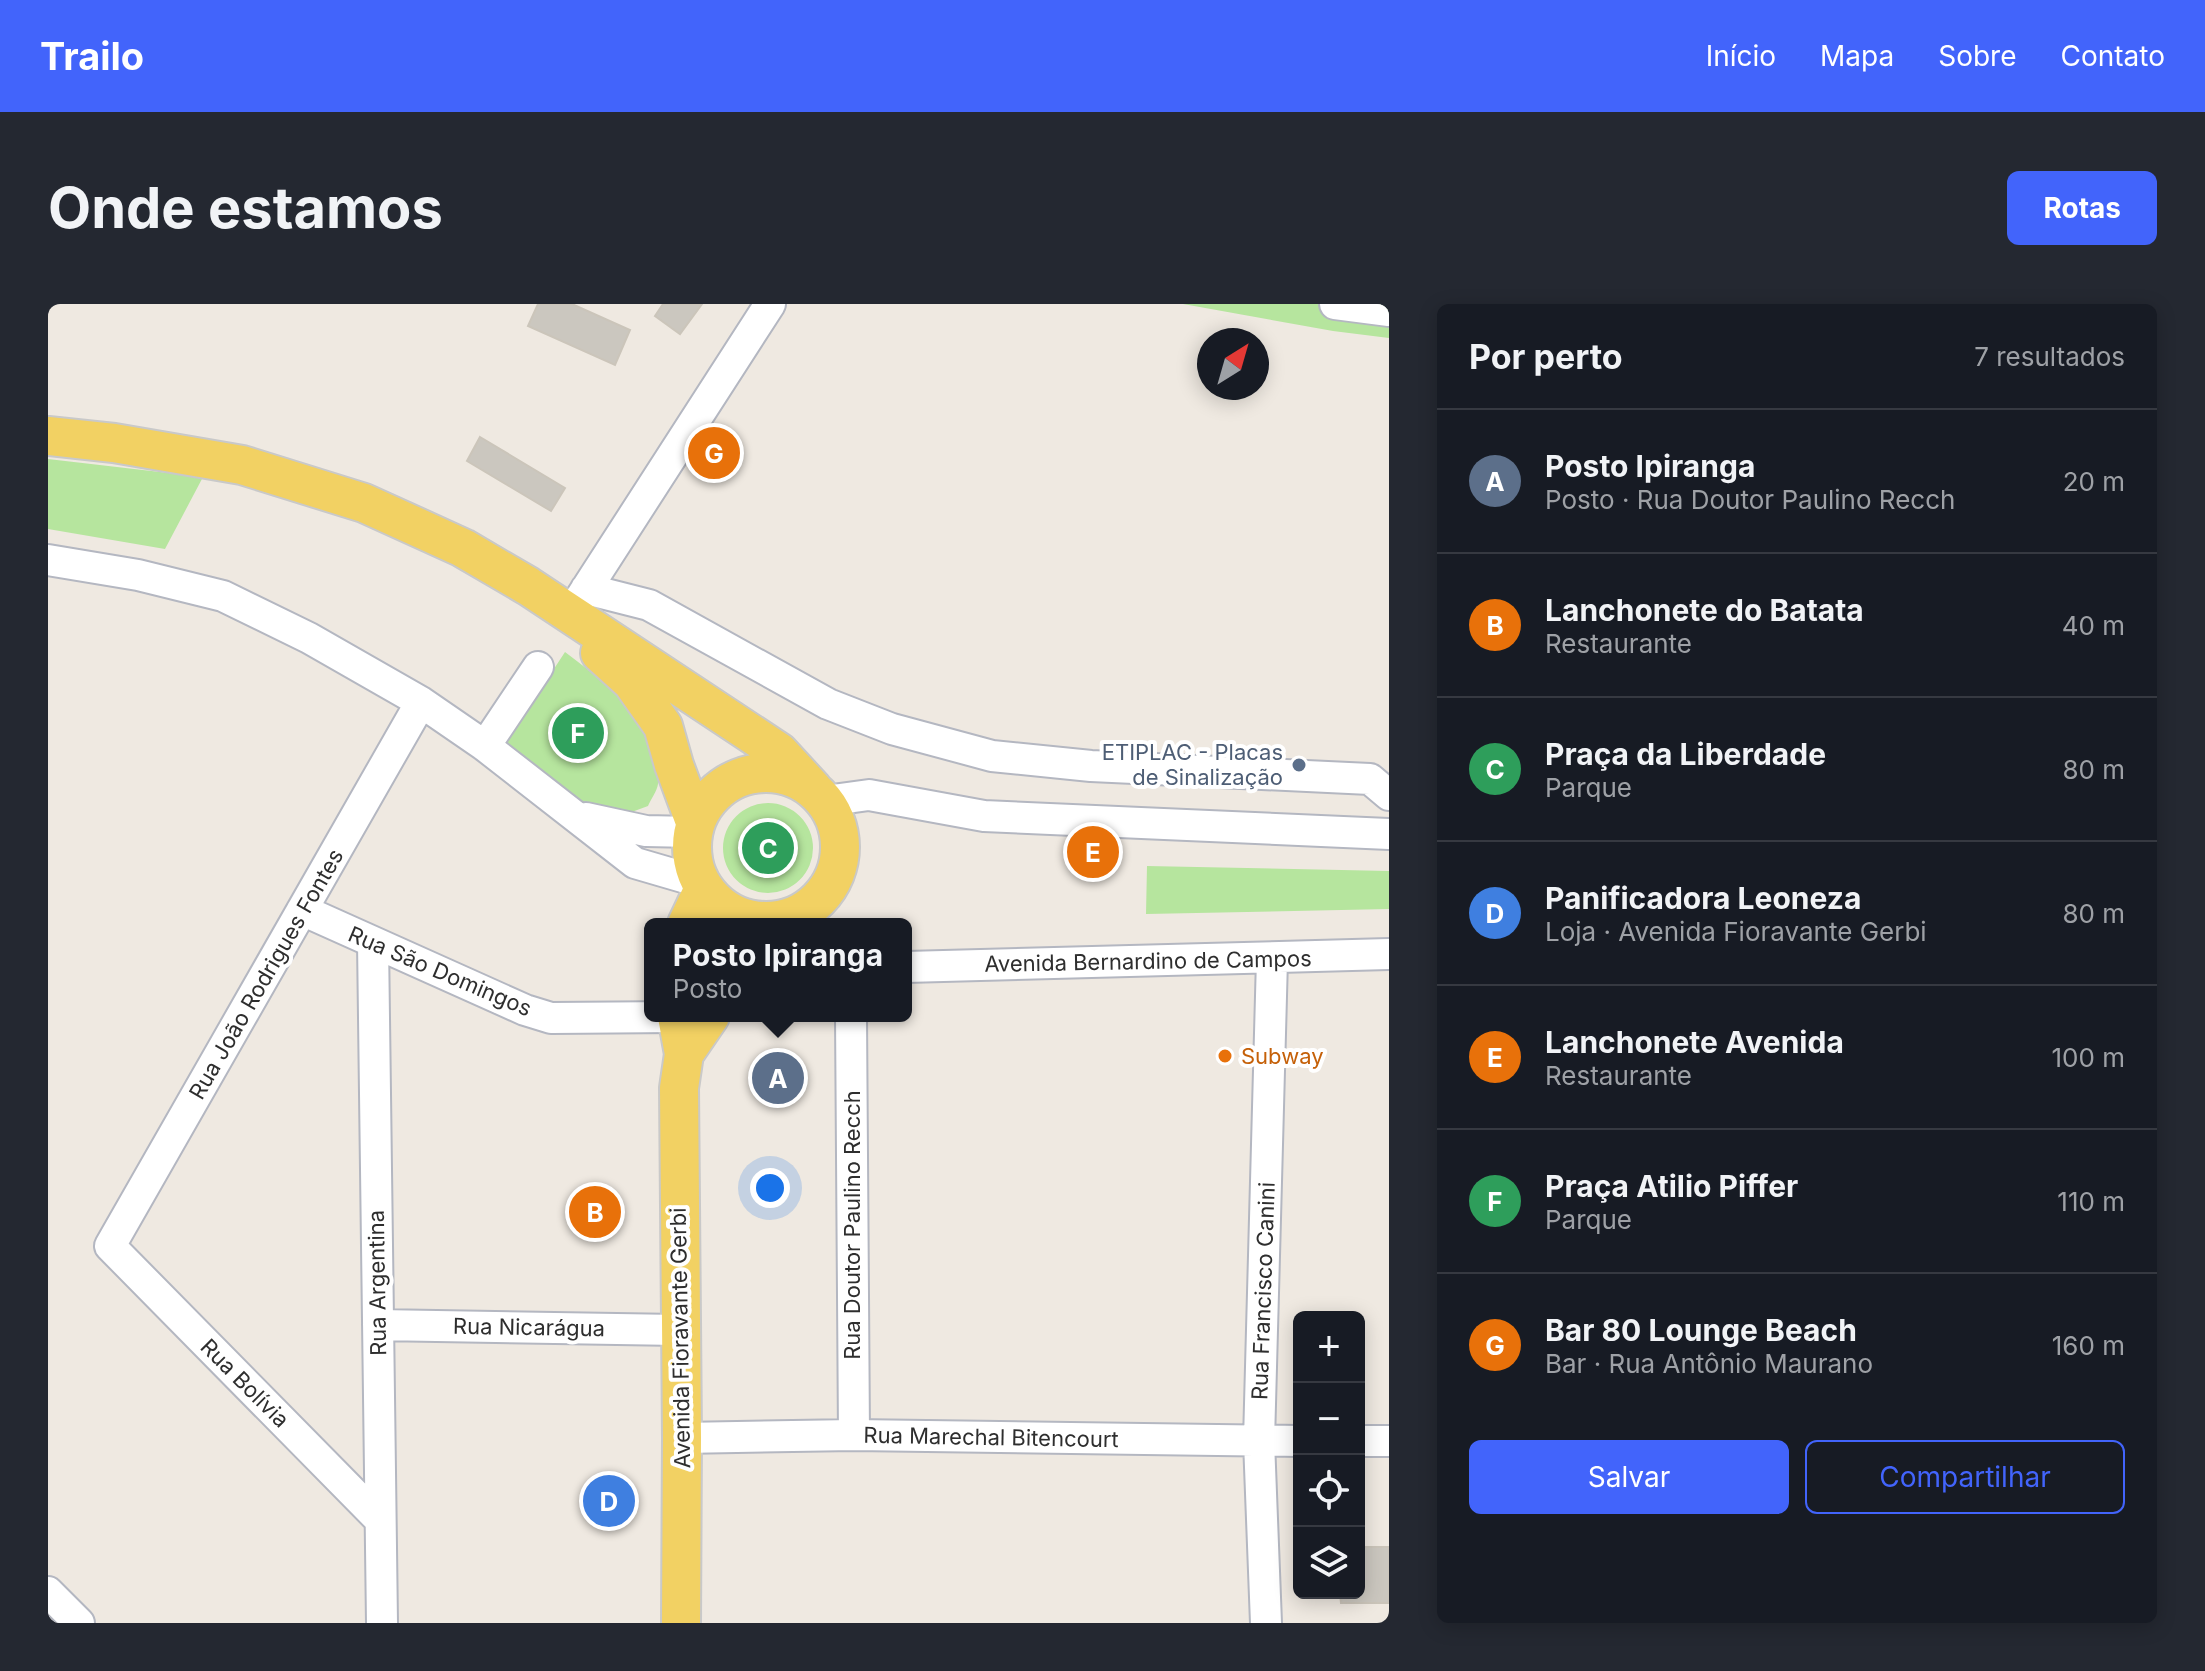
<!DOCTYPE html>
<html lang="pt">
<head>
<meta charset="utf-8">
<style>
  :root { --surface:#171b24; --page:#242831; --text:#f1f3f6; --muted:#9ea1a6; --line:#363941; --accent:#4264fb }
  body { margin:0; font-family:Inter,sans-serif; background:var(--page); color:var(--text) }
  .controls { position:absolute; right:24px; bottom:24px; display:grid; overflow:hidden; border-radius:12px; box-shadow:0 4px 20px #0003 }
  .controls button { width:72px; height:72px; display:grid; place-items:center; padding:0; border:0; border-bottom:2px solid var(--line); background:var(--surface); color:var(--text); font:40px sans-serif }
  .compass { position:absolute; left:1149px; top:24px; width:72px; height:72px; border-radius:50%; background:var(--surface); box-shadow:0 4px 20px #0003; rotate:37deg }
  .you { position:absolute; left:722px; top:884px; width:28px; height:28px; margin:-20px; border:6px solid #fff; border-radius:50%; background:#1a73e8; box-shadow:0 0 0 12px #1a73e833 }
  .badge { display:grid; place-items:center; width:52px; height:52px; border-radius:50%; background:var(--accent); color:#fff; font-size:26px; font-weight:700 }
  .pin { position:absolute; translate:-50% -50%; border:4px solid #fff; box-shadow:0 2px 8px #0006 }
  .popup { position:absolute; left:596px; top:614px; width:268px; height:104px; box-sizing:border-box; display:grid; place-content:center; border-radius:12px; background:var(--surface); filter:drop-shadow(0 2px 6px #0005); font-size:26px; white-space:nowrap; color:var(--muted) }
  .popup b { font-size:30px; color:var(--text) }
  .popup::after { content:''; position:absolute; left:50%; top:100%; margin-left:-16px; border:16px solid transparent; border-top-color:var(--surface) }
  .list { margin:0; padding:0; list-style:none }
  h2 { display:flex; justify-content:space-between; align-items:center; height:104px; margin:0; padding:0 32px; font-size:34px }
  h2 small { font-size:26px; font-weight:400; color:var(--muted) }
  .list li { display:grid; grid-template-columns:52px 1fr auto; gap:24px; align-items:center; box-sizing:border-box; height:144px; padding:0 32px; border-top:2px solid var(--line) }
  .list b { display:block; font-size:30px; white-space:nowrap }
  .list p { margin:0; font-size:26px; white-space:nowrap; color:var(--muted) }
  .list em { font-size:26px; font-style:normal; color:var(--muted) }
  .actions { display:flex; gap:16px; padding:24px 32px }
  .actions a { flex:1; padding:18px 0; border:2px solid var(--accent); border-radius:12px; text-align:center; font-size:28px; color:var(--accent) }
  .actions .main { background:var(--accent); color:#fff }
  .icon { flex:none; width:44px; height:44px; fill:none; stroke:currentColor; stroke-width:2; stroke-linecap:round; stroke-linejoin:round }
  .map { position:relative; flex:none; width:1341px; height:1319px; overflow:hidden; border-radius:12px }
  header { display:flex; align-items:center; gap:48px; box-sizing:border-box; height:112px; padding:0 40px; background:var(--accent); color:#fff }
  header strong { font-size:38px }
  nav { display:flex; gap:44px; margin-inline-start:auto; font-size:28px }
  .intro { display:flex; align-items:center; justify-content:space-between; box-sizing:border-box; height:192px; padding:0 48px }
  h1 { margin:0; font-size:56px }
  .button { padding:20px 36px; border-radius:12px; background:var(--accent); color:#fff; font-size:28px; font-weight:700 }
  main { display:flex; gap:48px; padding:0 48px }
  aside { flex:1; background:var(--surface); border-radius:12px; box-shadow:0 4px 20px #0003 }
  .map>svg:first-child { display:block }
  .green { fill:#b6e59e }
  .building { fill:#cbc7bf; stroke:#cbc5ba; stroke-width:2 }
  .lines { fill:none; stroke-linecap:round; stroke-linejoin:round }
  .minor-casing { stroke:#b4b7c1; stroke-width:34 }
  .major-casing { stroke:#c9c9c9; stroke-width:42 }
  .minor { stroke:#fff; stroke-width:30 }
  .major { stroke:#f2d163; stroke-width:38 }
  .service-dot { fill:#5c6f8a; stroke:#fff; stroke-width:3 }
  .food-dot { fill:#e8710a; stroke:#fff; stroke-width:3 }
  .labels { text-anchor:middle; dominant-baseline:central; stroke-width:8; stroke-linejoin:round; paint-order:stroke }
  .service-label { font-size:22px; fill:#4e5e75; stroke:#fff; text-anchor:end }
  .street-label { font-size:22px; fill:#2e2e2e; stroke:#fff }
  .food-label { font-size:22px; fill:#c56008; stroke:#fff; text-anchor:start }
</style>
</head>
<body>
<header>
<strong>Trailo</strong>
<nav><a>Início</a><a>Mapa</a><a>Sobre</a><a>Contato</a></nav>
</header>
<div class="intro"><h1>Onde estamos</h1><a class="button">Rotas</a></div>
<main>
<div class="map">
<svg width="1341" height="1319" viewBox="0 0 1341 1319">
  <rect width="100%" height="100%" fill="#efe9e1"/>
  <path class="green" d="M 1135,0 L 1341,0 L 1341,34 L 1285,27 Z
    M 0,155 L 155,173 L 117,245 L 0,225 Z
    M 517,348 C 556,377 615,424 610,480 C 609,487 603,495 600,502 L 581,509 L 532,502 L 456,441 Z
    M675 544a45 45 0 1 1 90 0a45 45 0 1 1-90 0Z
    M 1099,562 L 1341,567 L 1341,605 L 1098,610 Z"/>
  <path class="building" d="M 490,0 L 524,0 L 582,26 L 567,61 L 480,22 Z
    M 615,0 L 654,0 L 632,30 L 607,12 Z
    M 432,133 L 517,184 L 503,207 L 419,157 Z
    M 1311,1243 L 1341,1243 L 1341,1299 L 1293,1299 L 1292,1289 L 1311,1289 Z"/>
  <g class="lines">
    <g class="minor-casing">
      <path id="minor" d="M 1287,0 L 1341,7
        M 0,256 L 90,271 L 175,292 L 261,334 L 373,398 L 437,442 L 587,559 L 652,578
        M 538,285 L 601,301 L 780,400 L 844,425 L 944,452 L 1043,462 L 1322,475 L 1341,491
        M 528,301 L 722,0
        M 437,442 L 490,363
        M 777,497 L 821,491 L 936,512 L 1341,530
        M 538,514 L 598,527 L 644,528
        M 254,606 L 477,706 L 503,714 L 629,713
        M 737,615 L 741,620
        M 325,638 L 334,1319
        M 858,663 L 1341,650
        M 803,712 L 806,1131
        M 330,1021 L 631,1026
        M 634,1134 L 806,1131 L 1251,1137
        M 1311,1137 L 1341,1137
        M 332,1216 L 62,942 L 373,398
        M 0,1288 L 31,1319
        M 1218,1319 L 1211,1137 L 1224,655"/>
    </g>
    <g class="major-casing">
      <path id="major" d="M 0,132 L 66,139 L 194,161 L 316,199 L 415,244 L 480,282 L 731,448 L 765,485
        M 552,349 L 584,378 L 615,422 L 626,461 L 647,518
        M644 543a74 74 0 1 1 148 0a74 74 0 1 1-148 0Z
        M 639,620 L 656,584
        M 629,712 L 636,750 L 631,784 L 634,1134 L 633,1319
        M 636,750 L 662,712"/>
    </g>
    <use href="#minor" class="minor"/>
    <use href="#major" class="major"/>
  </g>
  <circle class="service-dot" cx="1251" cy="461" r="8"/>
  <circle class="food-dot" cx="1177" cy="752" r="8"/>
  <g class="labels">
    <g class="service-label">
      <text x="1235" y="448">ETIPLAC - Placas<tspan x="1235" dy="25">de Sinalização</tspan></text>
    </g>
    <g class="street-label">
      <text transform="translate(1100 657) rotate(-1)">Avenida Bernardino de Campos</text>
      <text transform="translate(392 667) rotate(23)">Rua São Domingos</text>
      <text transform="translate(218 670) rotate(-60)">Rua João Rodrigues Fontes</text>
      <text transform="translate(804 921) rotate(-90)">Rua Doutor Paulino Recch</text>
      <text transform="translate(329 979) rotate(-91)">Rua Argentina</text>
      <text transform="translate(1215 987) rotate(-88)">Rua Francisco Canini</text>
      <text transform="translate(481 1023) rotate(1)">Rua Nicarágua</text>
      <text transform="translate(632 1034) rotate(-91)">Avenida Fioravante Gerbi</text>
      <text transform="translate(197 1079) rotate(45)">Rua Bolívia</text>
      <text transform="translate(943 1133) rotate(1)">Rua Marechal Bitencourt</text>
    </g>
    <g class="food-label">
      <text x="1193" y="752">Subway</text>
    </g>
  </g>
</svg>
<div class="controls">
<button>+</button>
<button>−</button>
<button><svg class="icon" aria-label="locate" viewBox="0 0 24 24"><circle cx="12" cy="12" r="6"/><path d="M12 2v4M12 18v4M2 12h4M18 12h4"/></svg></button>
<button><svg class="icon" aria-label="layers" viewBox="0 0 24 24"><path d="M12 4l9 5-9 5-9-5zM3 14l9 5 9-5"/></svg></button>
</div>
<svg class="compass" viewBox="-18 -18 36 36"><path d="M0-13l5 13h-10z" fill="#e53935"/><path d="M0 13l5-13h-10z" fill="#9ea1a6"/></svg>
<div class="you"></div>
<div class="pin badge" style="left:730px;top:774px;background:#5c6f8a">A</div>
<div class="popup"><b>Posto Ipiranga</b>Posto</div>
<div class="pin badge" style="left:547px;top:908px;background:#e8710a">B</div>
<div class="pin badge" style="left:720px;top:544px;background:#2e9e5b">C</div>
<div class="pin badge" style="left:561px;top:1197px;background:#3f7fe0">D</div>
<div class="pin badge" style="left:1045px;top:548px;background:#e8710a">E</div>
<div class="pin badge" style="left:530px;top:429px;background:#2e9e5b">F</div>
<div class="pin badge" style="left:666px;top:149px;background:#e8710a">G</div>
</div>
<aside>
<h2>Por perto<small>7 resultados</small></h2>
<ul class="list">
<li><span class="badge" style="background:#5c6f8a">A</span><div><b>Posto Ipiranga</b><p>Posto · Rua Doutor Paulino Recch</p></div><em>20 m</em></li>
<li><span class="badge" style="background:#e8710a">B</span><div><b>Lanchonete do Batata</b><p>Restaurante</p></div><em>40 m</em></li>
<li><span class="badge" style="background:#2e9e5b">C</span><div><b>Praça da Liberdade</b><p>Parque</p></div><em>80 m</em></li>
<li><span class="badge" style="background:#3f7fe0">D</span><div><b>Panificadora Leoneza</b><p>Loja · Avenida Fioravante Gerbi</p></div><em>80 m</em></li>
<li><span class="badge" style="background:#e8710a">E</span><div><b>Lanchonete Avenida</b><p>Restaurante</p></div><em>100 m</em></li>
<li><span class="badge" style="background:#2e9e5b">F</span><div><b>Praça Atilio Piffer</b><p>Parque</p></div><em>110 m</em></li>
<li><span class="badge" style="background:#e8710a">G</span><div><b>Bar 80 Lounge Beach</b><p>Bar · Rua Antônio Maurano</p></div><em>160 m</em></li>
</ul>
<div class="actions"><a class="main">Salvar</a><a>Compartilhar</a></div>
</aside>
</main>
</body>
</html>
